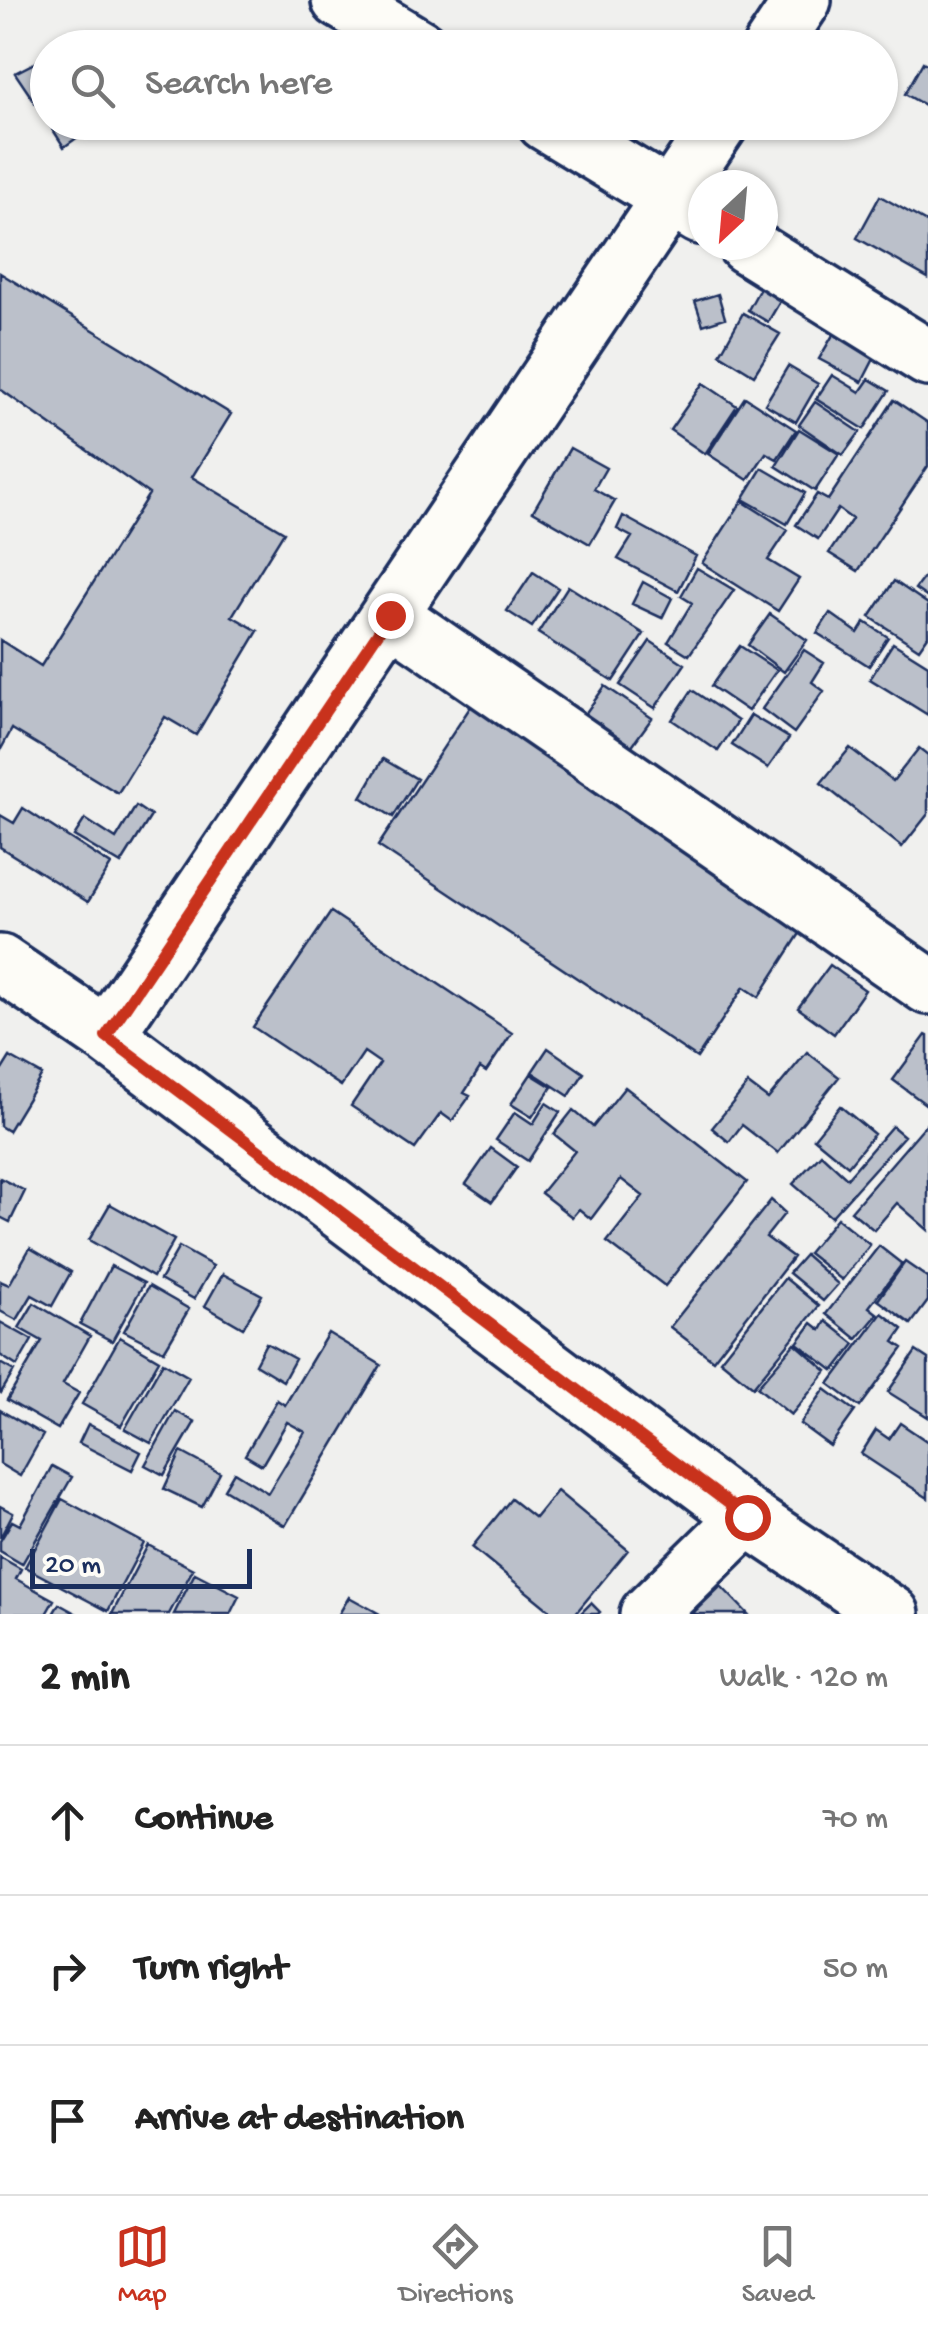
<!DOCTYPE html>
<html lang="en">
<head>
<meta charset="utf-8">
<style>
  :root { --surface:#fff; --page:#f2f2f2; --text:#222; --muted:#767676; --line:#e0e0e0; --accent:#c8321e }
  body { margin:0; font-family:"Gochi Hand",sans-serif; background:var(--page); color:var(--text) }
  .compass { position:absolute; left:688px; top:170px; width:90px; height:90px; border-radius:50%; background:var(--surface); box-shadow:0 2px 8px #0004; rotate:206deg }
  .scale { position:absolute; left:30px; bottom:25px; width:222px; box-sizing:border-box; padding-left:10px; border:5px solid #1b2f5e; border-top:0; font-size:28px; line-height:35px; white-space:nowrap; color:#1b2f5e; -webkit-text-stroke:8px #fdfcf7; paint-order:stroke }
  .stop { position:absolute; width:30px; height:30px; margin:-22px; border:8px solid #c8321e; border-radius:50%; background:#fff }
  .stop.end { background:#c8321e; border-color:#fff; box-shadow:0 2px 10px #0008 }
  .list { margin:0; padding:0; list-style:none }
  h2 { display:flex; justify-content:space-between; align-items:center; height:130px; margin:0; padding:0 40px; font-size:42px }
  h2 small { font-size:32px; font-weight:400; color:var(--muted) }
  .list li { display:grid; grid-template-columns:65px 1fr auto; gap:30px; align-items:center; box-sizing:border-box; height:150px; padding:0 40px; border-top:2px solid var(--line) }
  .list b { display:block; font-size:38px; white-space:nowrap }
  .list em { font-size:32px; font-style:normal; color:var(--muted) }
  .icon { flex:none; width:55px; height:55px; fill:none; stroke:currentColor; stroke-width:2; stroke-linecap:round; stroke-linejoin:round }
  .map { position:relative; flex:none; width:928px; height:1614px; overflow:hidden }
  .search { position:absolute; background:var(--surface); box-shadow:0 2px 8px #0004; left:30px; right:30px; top:30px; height:110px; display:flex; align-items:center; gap:25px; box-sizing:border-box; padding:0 35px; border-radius:55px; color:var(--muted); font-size:38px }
  .sheet { height:580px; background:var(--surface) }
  nav { display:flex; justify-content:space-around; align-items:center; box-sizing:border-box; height:140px; border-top:2px solid var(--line); background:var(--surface); font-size:28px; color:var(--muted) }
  nav a { display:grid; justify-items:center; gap:5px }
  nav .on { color:var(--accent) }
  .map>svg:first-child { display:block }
  .building { fill:#bbc0ca; stroke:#1b2f5e; stroke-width:2.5 }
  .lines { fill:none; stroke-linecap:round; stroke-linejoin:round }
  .minor-casing { stroke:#1b2f5e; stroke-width:62 }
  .minor { stroke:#fdfcf7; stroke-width:55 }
  .route { stroke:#c8321e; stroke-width:12 }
</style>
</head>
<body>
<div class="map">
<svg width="928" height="1614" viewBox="0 0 928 1614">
  <rect width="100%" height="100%" fill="#f0f0ee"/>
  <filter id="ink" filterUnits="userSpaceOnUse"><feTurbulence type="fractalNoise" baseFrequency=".01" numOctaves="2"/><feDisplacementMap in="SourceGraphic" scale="20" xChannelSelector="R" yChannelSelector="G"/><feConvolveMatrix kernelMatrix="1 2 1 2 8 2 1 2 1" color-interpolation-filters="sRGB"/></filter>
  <g filter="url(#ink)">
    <path class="building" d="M 97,31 L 103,48 L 64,48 Z
      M 48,56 L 48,122 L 15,73 Z
      M 923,62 L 928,65 L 928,107 L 905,94 Z
      M 48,122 L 99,122 L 64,147 Z
      M 880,196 L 928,223 L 928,278 L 857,238 Z
      M 0,273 L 231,414 L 192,477 L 284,532 L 232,616 L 258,631 L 196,735 L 165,717 L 118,793 L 12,729 L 0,751 L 0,640 L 41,666 L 149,494 L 0,389 Z
      M 764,281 L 785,293 L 768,322 L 748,310 Z
      M 718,294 L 725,318 L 703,325 L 695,301 Z
      M 743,313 L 780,334 L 754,375 L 720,354 Z
      M 837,328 L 878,351 L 862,382 L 819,359 Z
      M 788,366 L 818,384 L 796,422 L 765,404 Z
      M 832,375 L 860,392 L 869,379 L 889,391 L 864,429 L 816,399 Z
      M 703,383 L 737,406 L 705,454 L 670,430 Z
      M 745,397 L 796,430 L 777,459 L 766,453 L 748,480 L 708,454 Z
      M 894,400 L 928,423 L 928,466 L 858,571 L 829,553 L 852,519 L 838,509 L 818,539 L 796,525 L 817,494 L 828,500 Z
      M 815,402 L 860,432 L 843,455 L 799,425 Z
      M 799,429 L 839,454 L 815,491 L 776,466 Z
      M 570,448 L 606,468 L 594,489 L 615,501 L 590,544 L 533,511 Z
      M 762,468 L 805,493 L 787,524 L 743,499 Z
      M 742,501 L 788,530 L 768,560 L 799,579 L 778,611 L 702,563 Z
      M 623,516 L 696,556 L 678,591 L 618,559 L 632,537 L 617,529 Z
      M 697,568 L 734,590 L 689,655 L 668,642 L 692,603 L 681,596 Z
      M 533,572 L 558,588 L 532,627 L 507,611 Z
      M 928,572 L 928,598 L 915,589 Z
      M 894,581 L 928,604 L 928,636 L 919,649 L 870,617 Z
      M 643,582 L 672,598 L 662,618 L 632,604 Z
      M 568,586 L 644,634 L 613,681 L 538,633 Z
      M 830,613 L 858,633 L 865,622 L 888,637 L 869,666 L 817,633 Z
      M 770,614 L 807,640 L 784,672 L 748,645 Z
      M 650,641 L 685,664 L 655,708 L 620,685 Z
      M 893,643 L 928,665 L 928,715 L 870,679 Z
      M 740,646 L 777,670 L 748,711 L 711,686 Z
      M 804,650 L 824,663 L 812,682 L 824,691 L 794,733 L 762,709 Z
      M 605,686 L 652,718 L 631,747 L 585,714 Z
      M 692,690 L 738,721 L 718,751 L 672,720 Z
      M 475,700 L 808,921 L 759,997 L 744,987 L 697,1058 L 378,846 Z
      M 751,715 L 789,738 L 768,768 L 732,745 Z
      M 850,748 L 893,781 L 919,748 L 928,755 L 928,814 L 902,847 L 821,783 Z
      M 383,759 L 417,779 L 393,817 L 361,797 Z
      M 136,806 L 151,816 L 121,864 L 74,836 L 85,819 L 116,839 Z
      M 23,808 L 111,865 L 88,902 L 0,847 L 0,815 L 14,823 Z
      M 331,912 L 512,1033 L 486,1072 L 480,1068 L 464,1093 L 470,1096 L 452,1121 L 441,1113 L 415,1149 L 351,1106 L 380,1063 L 364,1052 L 341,1086 L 253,1027 Z
      M 830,965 L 865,990 L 834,1034 L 798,1008 Z
      M 926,1035 L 928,1036 L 928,1106 L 893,1080 Z
      M 548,1048 L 584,1073 L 569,1096 L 532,1072 Z
      M 807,1052 L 839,1077 L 778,1153 L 742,1125 L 729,1142 L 712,1128 L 748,1084 L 768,1099 Z
      M 10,1057 L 42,1075 L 8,1131 L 0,1126 L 0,1073 Z
      M 531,1074 L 552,1087 L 532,1117 L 511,1104 Z
      M 625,1087 L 747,1182 L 665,1286 L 607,1242 L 643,1196 L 621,1179 L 591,1219 L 579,1209 L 572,1217 L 541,1193 L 575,1151 L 554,1134 L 573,1110 L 593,1127 Z
      M 546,1103 L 560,1112 L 528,1161 L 496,1140 L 515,1112 L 533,1124 Z
      M 840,1106 L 874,1134 L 848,1166 L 814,1138 Z
      M 928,1122 L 928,1230 L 897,1203 L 874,1230 L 851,1211 Z
      M 892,1126 L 904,1136 L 831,1217 L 793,1184 L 821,1154 L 847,1178 Z
      M 491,1148 L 517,1167 L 492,1202 L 466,1184 Z
      M 0,1178 L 25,1191 L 10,1222 L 0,1217 Z
      M 771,1200 L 785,1213 L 766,1237 L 793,1257 L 713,1360 L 670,1327 Z
      M 110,1204 L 174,1240 L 153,1277 L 89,1240 Z
      M 837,1218 L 870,1245 L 842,1280 L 808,1253 Z
      M 879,1246 L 902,1264 L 869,1307 L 878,1314 L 857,1339 L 826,1314 Z
      M 179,1247 L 213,1266 L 194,1299 L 160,1280 Z
      M 30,1248 L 71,1272 L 52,1306 L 32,1295 L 17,1320 L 0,1311 L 0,1281 L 9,1285 Z
      M 805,1255 L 838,1284 L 823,1301 L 789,1273 Z
      M 905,1262 L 928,1278 L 928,1301 L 911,1324 L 878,1300 Z
      M 111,1266 L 144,1283 L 112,1341 L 80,1324 Z
      M 223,1274 L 262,1295 L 243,1328 L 205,1306 Z
      M 785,1278 L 819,1306 L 753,1387 L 720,1360 Z
      M 149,1286 L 189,1309 L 164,1351 L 124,1331 Z
      M 34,1303 L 90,1336 L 63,1384 L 79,1393 L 58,1429 L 7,1400 L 42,1341 L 19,1328 Z
      M 882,1313 L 903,1329 L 894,1342 L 903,1348 L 860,1407 L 829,1384 Z
      M 826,1321 L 855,1344 L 834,1371 L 797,1343 L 812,1323 L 821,1330 Z
      M 0,1322 L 32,1340 L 17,1366 L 0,1355 Z
      M 328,1333 L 381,1365 L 285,1526 L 224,1489 L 234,1472 L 268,1493 L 305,1432 L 287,1422 L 262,1465 L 245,1455 L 277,1400 L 285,1405 Z
      M 120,1337 L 159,1360 L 121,1426 L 82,1404 Z
      M 266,1343 L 295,1359 L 283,1381 L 255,1364 Z
      M 795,1343 L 827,1371 L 791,1415 L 757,1387 Z
      M 916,1351 L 928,1359 L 928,1417 L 888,1392 Z
      M 163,1362 L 189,1377 L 151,1443 L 125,1429 Z
      M 0,1363 L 14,1371 L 1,1393 L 0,1392 Z
      M 825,1389 L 855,1411 L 830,1446 L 800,1424 Z
      M 0,1410 L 43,1435 L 20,1476 L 0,1464 Z
      M 175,1411 L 195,1422 L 164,1475 L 145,1465 Z
      M 900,1423 L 928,1442 L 928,1498 L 861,1454 L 876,1430 L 889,1439 Z
      M 88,1424 L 141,1452 L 132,1470 L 79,1443 Z
      M 181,1452 L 220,1473 L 202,1507 L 164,1489 Z
      M 52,1466 L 72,1477 L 22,1564 L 0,1551 L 0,1541 L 12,1521 L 20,1525 Z
      M 557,1491 L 628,1550 L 575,1614 L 554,1614 L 472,1547 L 511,1499 L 535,1518 Z
      M 62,1499 L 144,1543 L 108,1611 L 25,1567 Z
      M 0,1506 L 13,1513 L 0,1538 Z
      M 148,1545 L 193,1569 L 169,1614 L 112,1614 Z
      M 0,1557 L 21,1569 L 16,1579 L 54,1600 L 46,1614 L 0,1614 Z
      M 195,1573 L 239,1596 L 230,1614 L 174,1614 Z
      M 721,1586 L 748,1614 L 692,1614 Z
      M 349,1597 L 380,1614 L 339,1614 Z
      M 591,1603 L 600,1612 L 598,1614 L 580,1614 Z
      M 59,1604 L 77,1614 L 53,1614 Z"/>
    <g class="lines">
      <g class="minor-casing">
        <path id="minor" d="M 340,0 L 420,48
          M 771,48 L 803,0
          M 545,122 L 700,216
          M 746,245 L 928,358
          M 390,615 L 928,986
          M 0,963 L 106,1035 L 747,1517 L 891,1614
          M 106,1035 L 721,122
          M 648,1614 L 747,1517"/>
      </g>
      <use href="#minor" class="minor"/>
    </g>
  </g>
  <g class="lines" filter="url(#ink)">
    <path class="route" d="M 390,615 L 106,1036 L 747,1517"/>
  </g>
</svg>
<svg class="compass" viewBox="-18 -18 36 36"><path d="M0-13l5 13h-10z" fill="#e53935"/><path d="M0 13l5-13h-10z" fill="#767676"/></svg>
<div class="scale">20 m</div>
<div class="stop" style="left:747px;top:1517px"></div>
<div class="stop end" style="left:390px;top:615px"></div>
<div class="search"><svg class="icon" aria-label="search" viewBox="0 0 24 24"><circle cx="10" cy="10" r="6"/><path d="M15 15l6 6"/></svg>Search here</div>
</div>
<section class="sheet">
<h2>2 min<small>Walk · 120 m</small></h2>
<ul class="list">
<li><svg class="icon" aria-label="ahead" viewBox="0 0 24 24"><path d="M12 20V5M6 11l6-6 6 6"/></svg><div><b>Continue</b></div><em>70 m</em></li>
<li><svg class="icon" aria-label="right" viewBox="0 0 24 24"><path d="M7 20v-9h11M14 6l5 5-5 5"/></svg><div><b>Turn right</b></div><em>50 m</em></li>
<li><svg class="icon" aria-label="arrive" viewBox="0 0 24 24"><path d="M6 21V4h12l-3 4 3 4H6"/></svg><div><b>Arrive at destination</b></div></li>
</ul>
</section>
<nav>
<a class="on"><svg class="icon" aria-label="map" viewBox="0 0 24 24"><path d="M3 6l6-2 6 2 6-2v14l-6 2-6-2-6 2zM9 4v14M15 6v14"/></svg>Map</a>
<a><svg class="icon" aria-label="directions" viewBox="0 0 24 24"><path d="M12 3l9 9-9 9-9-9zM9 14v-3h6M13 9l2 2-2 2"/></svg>Directions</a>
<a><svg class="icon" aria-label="saved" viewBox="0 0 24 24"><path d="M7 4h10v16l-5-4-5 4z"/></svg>Saved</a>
</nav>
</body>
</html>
